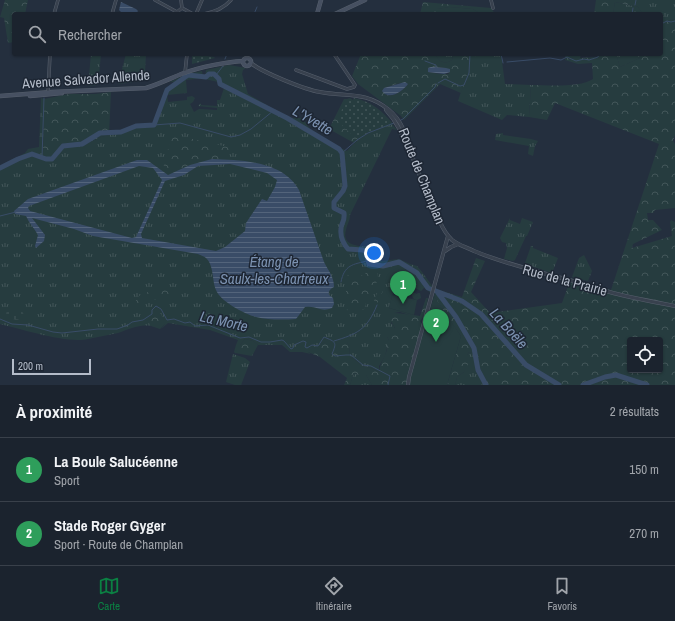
<!DOCTYPE html>
<html lang="fr">
<head>
<meta charset="utf-8">
<style>
  :root { --surface:#1b232e; --page:#282f3a; --text:#f1f3f6; --muted:#a0a4aa; --line:#39404a; --accent:#0b8043 }
  body { margin:0; font-family:"Archivo Narrow",sans-serif; background:var(--page); color:var(--text) }
  .controls { position:absolute; right:12px; bottom:12px; display:grid; overflow:hidden; border-radius:4px; box-shadow:0 1px 3px #0004 }
  .controls button { width:36px; height:36px; display:grid; place-items:center; padding:0; border:0; border-bottom:1px solid var(--line); background:var(--surface); color:var(--text); font:20px sans-serif }
  .scale { position:absolute; left:12px; bottom:10px; width:79px; box-sizing:border-box; padding-left:4px; border:2px solid #b4bcc9; border-top:0; font-size:11px; line-height:14px; white-space:nowrap; color:#b4bcc9; -webkit-text-stroke:3px #1d2633; paint-order:stroke }
  .you { position:absolute; left:374px; top:253px; width:14px; height:14px; margin:-10px; border:3px solid #fff; border-radius:50%; background:#1a73e8; box-shadow:0 0 0 6px #1a73e833 }
  .badge { display:grid; place-items:center; width:26px; height:26px; border-radius:50%; background:var(--accent); color:#fff; font-size:13px; font-weight:700 }
  .pin { position:absolute; translate:-50% -33px; filter:drop-shadow(0 1px 2px #0008) }
  .pin::after { content:''; position:absolute; top:21px; width:14px; height:12px; background:inherit; clip-path:polygon(0 0,100% 0,50% 100%) }
  .list { margin:0; padding:0; list-style:none }
  h2 { display:flex; justify-content:space-between; align-items:center; height:52px; margin:0; padding:0 16px; font-size:17px }
  h2 small { font-size:13px; font-weight:400; color:var(--muted) }
  .list li { display:grid; grid-template-columns:26px 1fr auto; gap:12px; align-items:center; box-sizing:border-box; height:64px; padding:0 16px; border-top:1px solid var(--line) }
  .list b { display:block; font-size:15px; white-space:nowrap }
  .list p { margin:0; font-size:13px; white-space:nowrap; color:var(--muted) }
  .list em { font-size:13px; font-style:normal; color:var(--muted) }
  .icon { flex:none; width:22px; height:22px; fill:none; stroke:currentColor; stroke-width:2; stroke-linecap:round; stroke-linejoin:round }
  .map { position:relative; flex:none; width:675px; height:385px; overflow:hidden }
  .search { position:absolute; background:var(--surface); box-shadow:0 1px 3px #0004; left:12px; right:12px; top:12px; height:44px; display:flex; align-items:center; gap:10px; box-sizing:border-box; padding:0 14px; border-radius:4px; color:var(--muted); font-size:15px }
  .sheet { height:180px; background:var(--surface) }
  nav { display:flex; justify-content:space-around; align-items:center; box-sizing:border-box; height:56px; border-top:1px solid var(--line); background:var(--surface); font-size:11px; color:var(--muted) }
  nav a { display:grid; justify-items:center; gap:2px }
  nav .on { color:var(--accent) }
  .map>svg:first-child { display:block }
  .grass { fill:url(#grass-tufts) }
  .forest { fill:url(#forest-crowns); fill-rule:evenodd }
  .wetland { fill:url(#wetland-marsh) }
  .park { fill:url(#park-dots) }
  .pitch { fill:#263c3f }
  .water { fill:url(#water-rules); fill-rule:evenodd }
  .lines { fill:none; stroke-linecap:round; stroke-linejoin:round }
  .stream { stroke:#394c67; stroke-width:1 }
  .river { stroke:#394c67; stroke-width:5 }
  .minor-casing { stroke:#565f6c; stroke-width:3.5 }
  .tertiary-casing { stroke:#565f6c; stroke-width:4 }
  .secondary-casing { stroke:#565f6c; stroke-width:4.5 }
  .minor { stroke:#38414e; stroke-width:2.5 }
  .tertiary { stroke:#38414e; stroke-width:3 }
  .secondary { stroke:#465061; stroke-width:3.5 }
  .labels { text-anchor:middle; dominant-baseline:central; stroke-width:3; stroke-linejoin:round; paint-order:stroke }
  .street-label { font-size:14px; fill:#b4bcc9; stroke:#1d2633 }
  .water-label { font-size:15px; font-style:italic; fill:#7c92b1; stroke:#1d2633 }
</style>
</head>
<body>
<div class="map">
<svg width="675" height="385" viewBox="0 0 675 385">
  <defs>
    <pattern id="grass-tufts" width="24" height="20" patternUnits="userSpaceOnUse"><rect width="24" height="20" fill="#263c3f"/><path d="M3 7l-1-3M5 7V3M7 7l1-3M15 17l-1-3M17 17v-4M19 17l1-3" fill="none" stroke="#435659"/></pattern>
    <pattern id="forest-crowns" width="20" height="18" patternUnits="userSpaceOnUse"><rect width="20" height="18" fill="#263c3f"/><path d="M2 6a3 3 0 1 1 6 0M12 15a3 3 0 1 1 6 0" fill="none" stroke="#435659"/></pattern>
    <pattern id="wetland-marsh" width="20" height="14" patternUnits="userSpaceOnUse"><rect width="20" height="14" fill="#263c3f"/><path d="M1 5h8M5 5V1M11 12h8M15 12V8" fill="none" stroke="#435659"/></pattern>
    <pattern id="park-dots" width="8" height="8" patternUnits="userSpaceOnUse"><rect width="8" height="8" fill="#263c3f"/><path d="M2 2h.1M6 6h.1" fill="none" stroke="#435659" stroke-width="1.8" stroke-linecap="round"/></pattern>
    <pattern id="water-rules" width="6" height="5" patternUnits="userSpaceOnUse"><rect width="6" height="5" fill="#394c67"/><path d="M0 2.5h6" fill="none" stroke="#53647b"/></pattern>
  </defs>
  <rect width="100%" height="100%" fill="#242f3e"/>
  <path class="grass" d="M 638,0 L 675,0 L 675,20 L 672,19 L 661,24 L 661,14 L 643,14 L 638,7 L 636,6 L 635,2 L 637,2 Z
    M 615,2 L 634,6 L 632,14 L 613,14 Z
    M 450,7 L 473,9 L 481,14 L 437,13 L 437,9 Z
    M 91,54 L 101,54 L 98,85 L 88,86 Z
    M 126,54 L 146,54 L 145,73 L 147,76 L 148,80 L 118,84 Z
    M 435,54 L 452,54 L 453,56 L 452,60 C 445,65 439,62 435,54 Z
    M 480,54 L 501,54 L 505,84 L 531,85 L 529,117 L 507,115 L 502,120 L 458,101 L 472,58 Z
    M 616,54 L 639,54 L 640,58 L 620,67 Z
    M 229,65 L 246,68 L 243,70 L 242,74 L 248,94 L 285,116 L 291,118 L 302,118 L 313,133 L 323,140 L 347,151 C 362,134 371,132 392,124 L 397,130 L 392,129 L 350,215 C 350,221 347,224 346,230 C 341,246 359,246 370,247 L 373,250 L 377,260 L 382,261 L 399,259 L 410,264 L 405,268 L 405,269 L 412,275 L 421,274 L 422,272 L 433,287 L 431,293 L 424,288 L 421,291 L 413,287 L 413,285 L 397,275 L 393,275 L 391,282 L 395,284 L 401,281 L 411,289 L 410,291 L 417,294 L 418,293 L 420,293 L 421,298 L 417,300 L 414,299 L 411,294 L 405,295 L 393,293 L 389,308 L 414,315 L 412,316 L 400,312 L 394,313 L 391,323 L 394,326 L 395,329 L 390,334 L 387,334 L 387,337 L 389,340 L 385,356 L 379,366 L 379,372 L 371,368 L 362,366 L 350,356 L 349,346 L 347,342 L 325,342 L 309,351 L 308,352 L 311,354 L 302,352 L 290,352 L 282,345 L 258,345 L 253,341 L 245,339 L 240,345 L 236,345 L 238,340 L 210,330 L 168,323 L 161,329 L 165,324 L 152,325 L 151,326 C 139,324 130,329 118,333 C 108,335 98,337 88,339 C 68,344 21,329 0,324 L 0,167 L 25,153 L 28,149 L 39,147 L 41,98 L 44,99 L 43,160 L 59,153 L 63,148 L 83,145 L 101,137 L 109,135 L 110,132 L 120,131 L 136,124 L 153,124 L 164,93 L 174,82 L 170,82 L 187,74 L 202,71 L 203,78 L 186,80 L 187,93 L 167,95 L 168,102 L 187,100 L 187,97 L 192,96 L 195,98 L 193,102 L 190,104 L 194,112 L 199,109 L 217,110 L 217,108 L 198,106 L 201,103 L 201,105 L 217,106 L 217,100 L 220,100 L 225,85 L 218,82 L 205,79 L 206,70 Z
    M 503,133 L 503,135 L 531,139 L 538,141 L 535,146 L 533,156 L 528,154 L 529,146 L 495,140 L 496,134 Z
    M 510,218 L 510,220 L 520,224 L 522,218 L 533,222 L 527,236 L 526,236 L 515,260 L 513,261 L 504,259 L 507,248 L 506,243 L 502,242 L 500,238 Z
    M 531,246 L 533,246 L 533,248 L 558,258 L 552,273 L 528,265 L 525,263 Z
    M 584,255 L 592,271 L 588,281 L 572,277 L 579,258 Z
    M 436,289 L 462,297 L 461,304 L 450,302 L 450,305 L 447,307 L 441,301 L 441,295 L 437,295 L 437,301 L 434,296 Z
    M 469,352 L 472,353 L 483,385 L 455,385 L 457,377 L 464,372 L 467,355 Z
    M 233,354 L 245,358 L 250,362 L 241,385 L 235,385 L 226,382 Z
    M 355,373 L 358,375 L 366,375 L 372,385 L 350,385 L 353,375 Z"/>
  <path class="forest" d="M 5,0 L 28,0 L 25,14 L 14,14 L 14,42 L 8,43 L 4,18 L 0,17 Z
    M 596,0 L 638,0 L 638,2 L 635,3 L 636,6 L 638,7 L 643,14 L 632,14 L 634,6 L 615,2 L 613,14 L 594,14 Z
    M 423,2 L 491,8 L 495,14 L 481,14 L 473,9 L 450,7 L 437,9 L 437,13 L 438,14 L 420,14 Z
    M 672,19 L 675,20 L 675,135 L 673,141 L 675,144 L 675,208 L 655,210 L 653,213 L 647,213 L 648,220 L 653,220 L 662,230 L 633,244 L 632,248 L 672,236 L 670,222 L 671,220 L 675,222 L 675,385 L 483,385 L 472,353 L 469,352 L 467,355 L 471,358 L 464,372 L 457,377 L 455,385 L 447,385 L 461,336 L 437,302 L 437,295 L 441,295 L 441,301 L 447,307 L 450,305 L 450,298 L 461,304 L 462,297 L 476,258 L 485,261 L 471,292 L 490,313 L 562,303 L 571,278 L 611,290 L 659,144 L 555,103 L 547,120 L 529,117 L 531,85 C 547,85 580,88 593,79 L 592,63 L 578,64 L 565,60 L 566,54 L 581,54 L 580,58 L 597,57 L 599,54 L 616,54 L 620,67 L 640,58 L 639,54 L 661,54 L 661,24 ZM 630,340 L 660,340 L 660,370 L 630,370 Z
    M 361,54 L 435,54 C 439,62 445,65 452,60 L 453,57 L 452,54 L 480,54 L 472,59 L 461,93 L 440,84 L 404,120 L 401,116 L 358,84 L 352,76 ZM 431,67 L 446,68 L 449,74 L 440,74 L 428,72 ZM 400,83 L 408,84 C 403,91 394,97 386,95 L 384,88 Z
    M 111,92 L 109,135 L 101,137 L 83,145 L 63,148 L 52,161 L 43,160 L 44,99 L 69,94 L 95,94 Z
    M 344,99 L 350,99 L 368,133 L 354,143 L 329,129 Z
    M 175,135 L 228,147 L 230,153 L 227,159 C 205,159 188,166 168,175 L 163,169 L 171,137 Z
    M 410,264 L 417,266 L 422,272 L 421,274 L 418,274 L 414,277 L 411,273 L 407,271 L 405,268 Z
    M 358,268 L 363,277 L 367,271 L 374,268 L 377,269 L 378,278 L 372,296 L 365,302 L 366,304 L 364,309 L 357,312 L 347,310 C 346,305 348,301 347,297 C 345,287 345,281 349,272 Z
    M 384,277 L 386,280 L 384,289 L 372,314 L 369,317 L 368,315 Z
    M 163,289 L 171,293 L 171,302 L 168,304 C 157,298 150,298 140,305 L 135,302 L 140,295 L 148,292 L 157,292 Z
    M 426,298 L 428,298 C 426,306 427,315 420,321 L 422,324 L 406,385 L 372,385 L 366,375 L 358,375 L 355,373 L 353,375 L 350,385 L 344,385 L 347,378 L 320,357 L 308,352 L 308,351 L 325,342 L 347,342 L 349,346 L 350,356 L 362,366 L 371,368 L 379,372 C 380,360 389,354 387,343 L 389,340 L 386,335 L 387,334 L 390,334 L 390,329 L 394,330 L 395,328 C 392,322 388,320 392,313 C 402,313 411,315 420,316 Z
    M 158,313 L 161,314 L 165,324 L 160,329 L 151,326 L 147,320 Z
    M 245,339 L 253,341 L 258,345 L 252,356 L 235,353 L 234,352 L 236,345 L 240,345 Z"/>
  <path class="wetland" d="M 16,307 L 20,307 L 24,315 L 24,317 L 17,320 L 13,319 L 12,317 L 7,315 L 6,313 L 10,309 Z"/>
  <path class="park" d="M 192,54 L 214,57 L 215,58 L 192,64 Z
    M 350,98 L 353,100 L 354,98 C 370,101 383,111 393,124 L 368,133 L 358,139 L 344,128 L 338,118 L 347,99 Z"/>
  <path class="pitch" d="M 392,295 L 417,300 L 414,315 L 389,308 Z
    M 434,296 L 461,336 L 447,385 L 408,385 Z"/>
  <path class="water" d="M 121,2 L 136,9 L 138,11 L 136,14 L 121,12 L 119,10 Z
    M 431,67 L 446,68 L 450,69 L 450,72 L 444,74 L 428,72 L 428,68 Z
    M 405,82 L 408,84 C 403,91 389,101 382,91 L 384,88 Z
    M 212,159 C 242,160 283,161 299,190 L 324,262 C 328,270 334,277 334,287 C 330,289 328,291 329,295 L 333,298 L 334,304 L 332,308 C 320,313 318,305 305,307 L 296,319 C 283,320 268,320 256,317 C 244,314 220,301 216,290 C 212,281 214,265 206,258 C 204,256 200,255 198,254 L 93,236 L 74,229 L 32,218 L 45,235 L 44,241 L 36,248 L 35,246 L 38,235 C 34,228 29,223 26,216 L 15,214 L 14,211 L 28,199 L 137,160 L 147,160 L 168,175 L 190,165 ZM 230,164 L 267,173 L 277,180 L 275,187 L 267,201 L 262,199 L 246,223 L 245,231 L 225,247 L 216,251 L 142,238 L 141,234 L 165,181 L 184,175 L 198,166 ZM 139,166 L 153,168 L 162,180 L 136,237 L 132,238 L 30,211 L 28,208 L 29,206 Z"/>
  <g class="lines">
    <path class="stream" d="M 635,5 L 636,0
      M 254,14 L 257,7
      M 632,14 L 633,8
      M 661,24 L 667,21 L 671,22 L 675,21
      M 501,54 L 503,63
      M 225,59 L 227,54
      M 425,61 L 436,65 L 436,68
      M 507,62 L 550,58 L 561,60 L 567,57 L 576,61 L 584,59 L 589,60 L 598,57 L 600,54
      M 216,75 L 223,66
      M 438,83 L 445,79 L 460,86 L 464,85 L 469,73 L 470,54
      M 399,121 L 403,119 L 435,87 L 436,84
      M 154,125 L 180,123 L 231,137 L 240,135 L 251,129 L 273,111
      M 342,153 L 357,140 L 368,133 L 394,123
      M 42,158 L 44,98
      M 0,216 L 16,212
      M 341,282 C 344,265 353,264 368,261
      M 0,319 L 12,324 L 28,325 L 53,332 L 62,333 L 98,329 L 117,329 L 128,325 L 132,322 L 143,320 L 152,314 L 152,310 L 156,306 L 161,309 L 167,320 L 174,319 L 185,323 L 190,322 L 195,326 L 208,325 L 240,338 L 249,337 L 261,342 L 270,342 L 282,340 L 284,341 L 291,349 L 293,348 L 294,345 L 303,341 L 306,342 L 305,347 L 307,348 L 312,345 L 318,346 L 324,337 C 336,342 337,342 332,354 L 335,356 L 346,355 L 351,355 L 363,365 L 371,366 L 390,376 L 388,385
      M 334,341 C 357,334 367,330 377,305"/>
    <path class="river" d="M 0,168 L 18,159 L 32,154 L 46,159 L 52,159 L 63,146 L 82,144 L 100,133 L 121,132 L 136,126 L 154,125 L 167,90 L 188,75 L 206,77 L 209,74 L 214,74 L 219,79 L 220,84 L 287,118 L 339,149 L 342,153 L 345,186 L 343,191 L 334,202 L 334,208 L 344,213 C 345,223 341,222 341,229 C 340,237 343,243 348,249 L 363,250 L 366,252 L 369,264 L 383,266 L 399,262 L 417,273 L 428,288 L 462,301 L 481,314 L 526,365 L 559,385
      M 438,293 L 456,317 L 474,348 L 478,370 L 486,385
      M 583,385 L 605,377 L 616,375 L 647,385"/>
    <g class="minor-casing">
      <path id="minor" d="M 155,0 L 177,12
        M 181,0 L 182,8 L 193,14
        M 491,0 L 493,8
        M 54,14 L 58,0
        M 112,14 L 116,0
        M 176,14 L 177,12 L 182,8
        M 196,14 L 202,0
        M 204,14 C 215,12 224,8 231,0
        M 296,70 L 347,89 L 354,87 L 355,85 L 334,54
        M 185,73 L 187,54
        M 48,93 L 50,54"/>
    </g>
    <g class="tertiary-casing">
      <path id="tertiary" d="M 251,63 C 261,72 306,90 320,92 C 347,97 366,91 389,110 C 406,124 408,145 415,164 C 423,183 431,203 440,222 C 443,229 447,235 452,240 C 458,245 466,247 474,251 C 505,264 537,271 569,280 C 584,283 598,289 613,293 C 633,298 654,302 675,306
        M 386,110 C 399,124 404,139 411,156
        M 445,251 L 451,247 L 458,244
        M 408,385 L 409,377 L 448,236"/>
    </g>
    <g class="secondary-casing">
      <path id="secondary" d="M 317,14 L 321,0
        M 335,14 L 365,0
        M243 62a4 4 0 1 1 8 0a4 4 0 1 1-8 0Z
        M 0,96 L 52,92 L 146,88 C 159,84 171,78 184,73 C 200,67 226,62 243,61
        M 30,96 L 62,93"/>
    </g>
    <use href="#minor" class="minor"/>
    <use href="#tertiary" class="tertiary"/>
    <use href="#secondary" class="secondary"/>
  </g>
  <g class="labels">
    <g class="street-label">
      <text transform="translate(86 79) rotate(-4)">Avenue Salvador Allende</text>
      <text transform="translate(422 176) rotate(68)">Route de Champlan</text>
      <text transform="translate(565 280) rotate(15)">Rue de la Prairie</text>
    </g>
    <g class="water-label">
      <text transform="translate(313 120) rotate(30)">L'Yvette</text>
      <text x="274" y="261">Étang de<tspan x="274" dy="17">Saulx-les-Chartreux</tspan></text>
      <text transform="translate(224 321) rotate(13)">La Morte</text>
      <text transform="translate(509 328) rotate(48)">La Boële</text>
    </g>
  </g>
</svg>
<div class="controls">
<button><svg class="icon" aria-label="locate" viewBox="0 0 24 24"><circle cx="12" cy="12" r="6"/><path d="M12 2v4M12 18v4M2 12h4M18 12h4"/></svg></button>
</div>
<div class="scale">200 m</div>
<div class="you"></div>
<div class="pin badge" style="left:403px;top:304px;background:#2e9e5b">1</div>
<div class="pin badge" style="left:436px;top:342px;background:#2e9e5b">2</div>
<div class="search"><svg class="icon" aria-label="search" viewBox="0 0 24 24"><circle cx="10" cy="10" r="6"/><path d="M15 15l6 6"/></svg>Rechercher</div>
</div>
<section class="sheet">
<h2>À proximité<small>2 résultats</small></h2>
<ul class="list">
<li><span class="badge" style="background:#2e9e5b">1</span><div><b>La Boule Salucéenne</b><p>Sport</p></div><em>150 m</em></li>
<li><span class="badge" style="background:#2e9e5b">2</span><div><b>Stade Roger Gyger</b><p>Sport · Route de Champlan</p></div><em>270 m</em></li>
</ul>
</section>
<nav>
<a class="on"><svg class="icon" aria-label="map" viewBox="0 0 24 24"><path d="M3 6l6-2 6 2 6-2v14l-6 2-6-2-6 2zM9 4v14M15 6v14"/></svg>Carte</a>
<a><svg class="icon" aria-label="directions" viewBox="0 0 24 24"><path d="M12 3l9 9-9 9-9-9zM9 14v-3h6M13 9l2 2-2 2"/></svg>Itinéraire</a>
<a><svg class="icon" aria-label="saved" viewBox="0 0 24 24"><path d="M7 4h10v16l-5-4-5 4z"/></svg>Favoris</a>
</nav>
</body>
</html>
